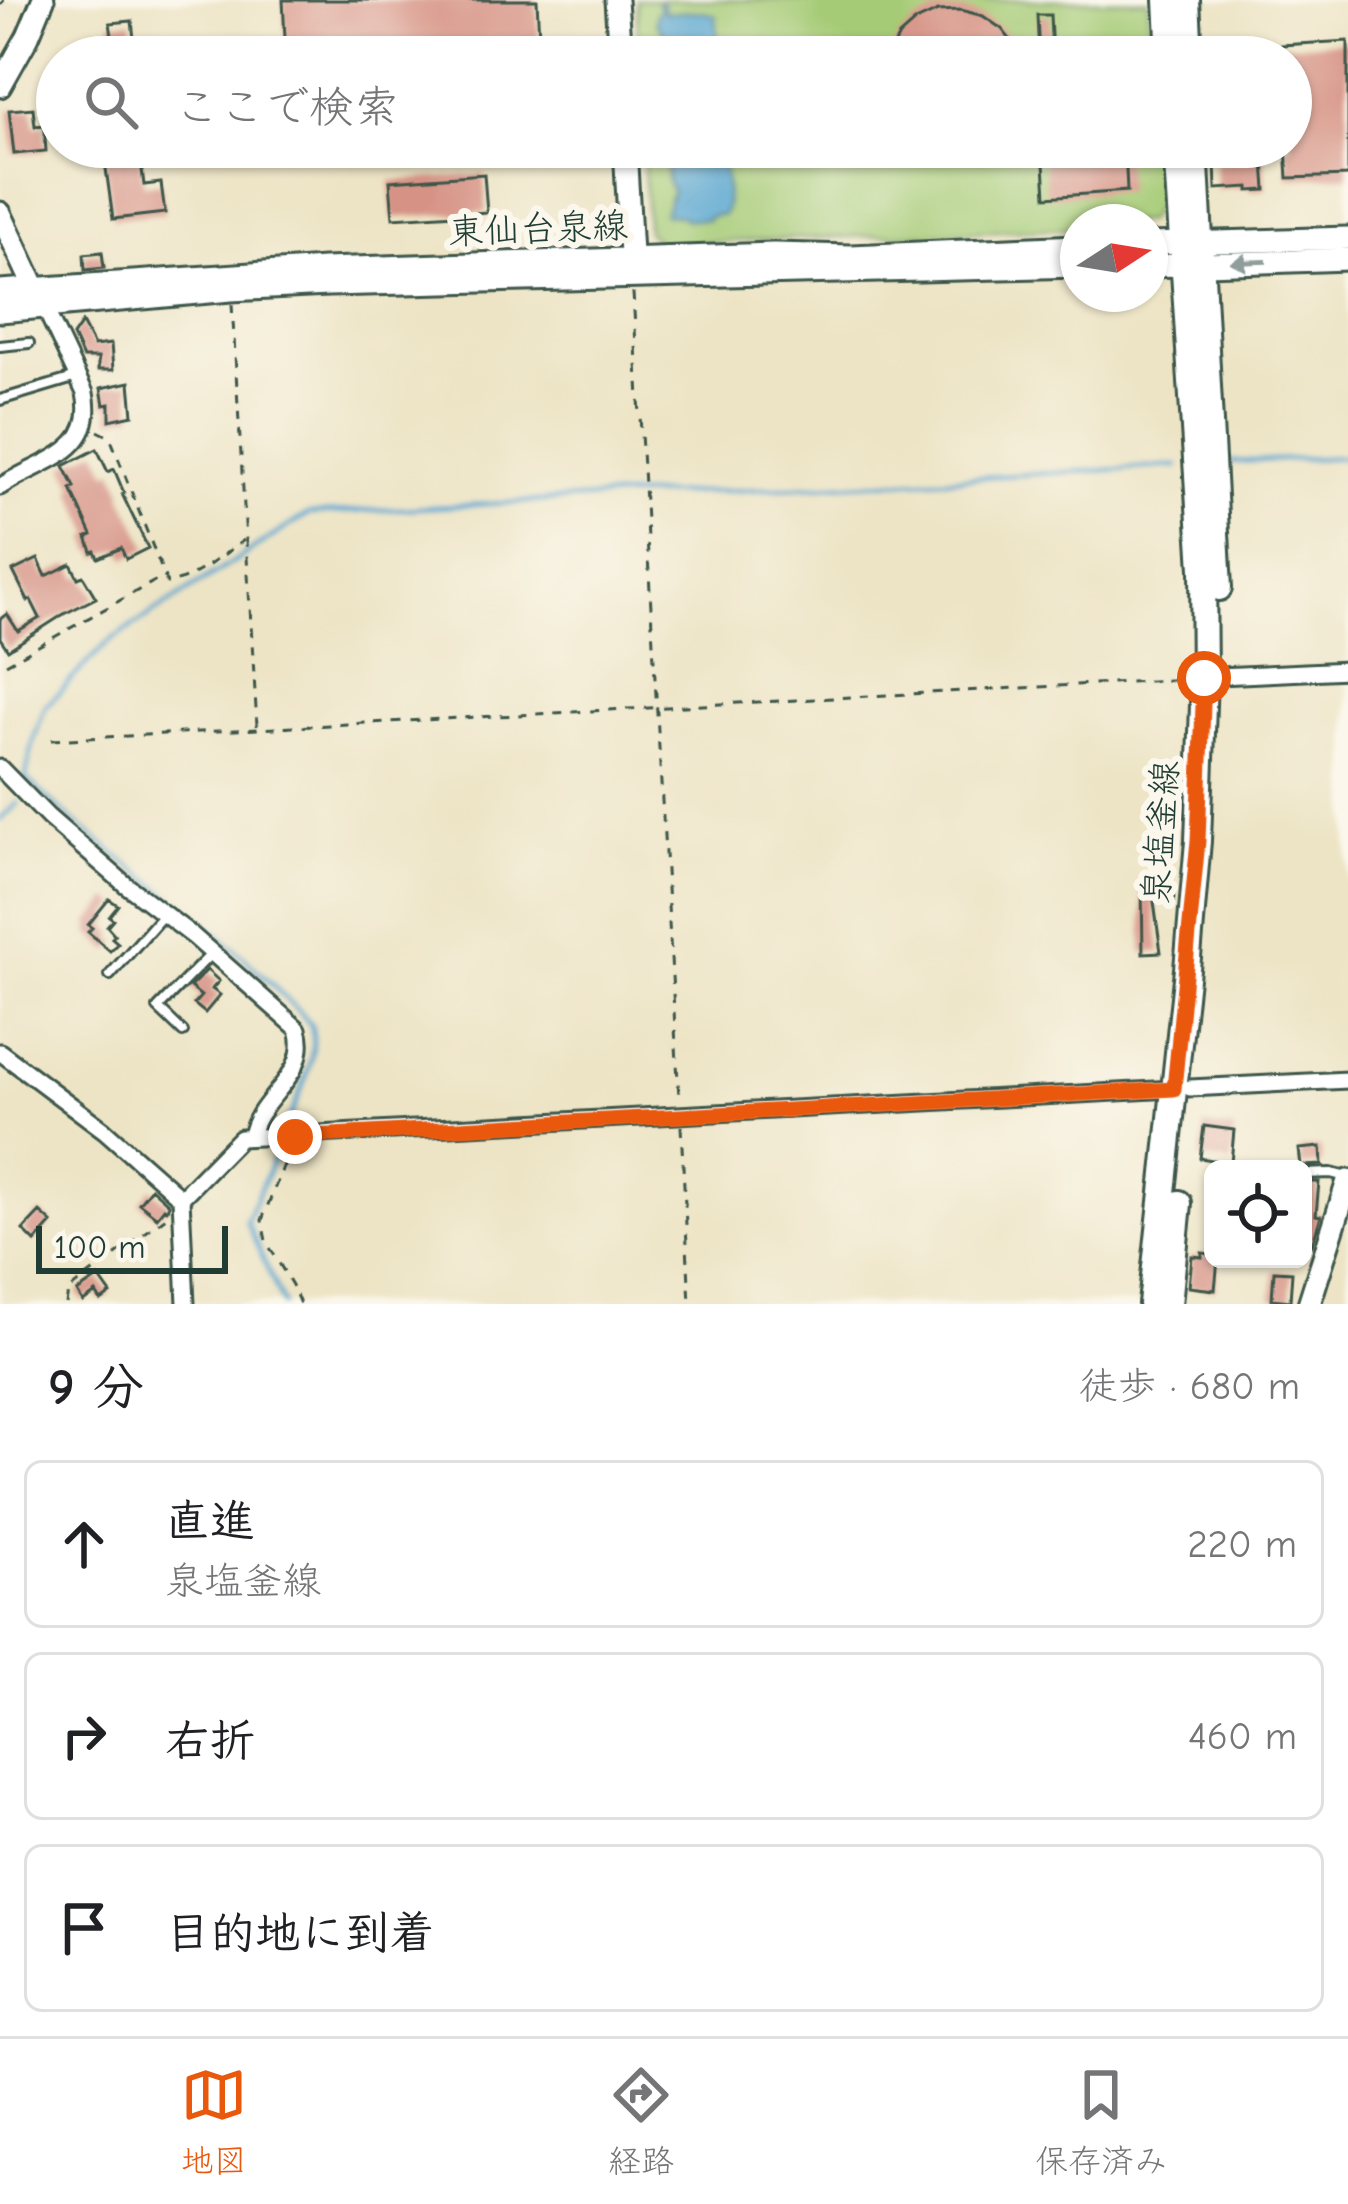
<!DOCTYPE html>
<html lang="ja">
<head>
<meta charset="utf-8">
<style>
  :root { --surface:#fff; --page:#f2f2f2; --text:#202124; --muted:#757577; --line:#e0e0e0; --accent:#ea580c }
  body { margin:0; font-family:"Comic Neue","Klee One",sans-serif; background:var(--page); color:var(--text) }
  .controls { position:absolute; right:36px; bottom:36px; display:grid; overflow:hidden; border-radius:18px; box-shadow:0 3px 9px #0004 }
  .controls button { width:108px; height:108px; display:grid; place-items:center; padding:0; border:0; border-bottom:3px solid var(--line); background:var(--surface); color:var(--text); font:60px sans-serif }
  .compass { position:absolute; left:1060px; top:204px; width:108px; height:108px; border-radius:50%; background:var(--surface); box-shadow:0 3px 9px #0004; rotate:78deg }
  .scale { position:absolute; left:36px; bottom:30px; width:192px; box-sizing:border-box; padding-left:12px; border:6px solid #1f3d34; border-top:0; font-size:33px; line-height:42px; white-space:nowrap; color:#1f3d34; -webkit-text-stroke:9px #fbf7ec; paint-order:stroke }
  .stop { position:absolute; width:36px; height:36px; margin:-27px; border:9px solid #ea580c; border-radius:50%; background:#fff }
  .stop.end { background:#ea580c; border-color:#fff; box-shadow:0 3px 12px #0008 }
  .list { margin:0; padding:0; list-style:none }
  h2 { display:flex; justify-content:space-between; align-items:center; height:156px; margin:0; padding:0 48px; font-size:51px }
  h2 small { font-size:39px; font-weight:400; color:var(--muted) }
  .list li { display:grid; grid-template-columns:78px 1fr auto; gap:36px; align-items:center; box-sizing:border-box; height:168px; margin:0 24px 24px; padding:0 24px; border:3px solid var(--line); border-radius:18px }
  .list b { display:block; font-size:45px; white-space:nowrap }
  .list p { margin:0; font-size:39px; white-space:nowrap; color:var(--muted) }
  .list em { font-size:39px; font-style:normal; color:var(--muted) }
  .icon { flex:none; width:66px; height:66px; fill:none; stroke:currentColor; stroke-width:2; stroke-linecap:round; stroke-linejoin:round }
  .map { position:relative; flex:none; width:1348px; height:1304px; overflow:hidden }
  .search { position:absolute; background:var(--surface); box-shadow:0 3px 9px #0004; left:36px; right:36px; top:36px; height:132px; display:flex; align-items:center; gap:30px; box-sizing:border-box; padding:0 42px; border-radius:66px; color:var(--muted); font-size:45px }
  .sheet { height:732px; background:var(--surface) }
  nav { display:flex; justify-content:space-around; align-items:center; box-sizing:border-box; height:168px; border-top:3px solid var(--line); background:var(--surface); font-size:33px; color:var(--muted) }
  nav a { display:grid; justify-items:center; gap:6px }
  nav .on { color:var(--accent) }
  .map>svg:first-child { display:block }
  .green { fill:#a5cb76; stroke:#628455; stroke-width:3 }
  .water { fill:#56a5d0; stroke:#3a7182; stroke-width:3 }
  .lines { fill:none; stroke-linecap:round; stroke-linejoin:round }
  .stream { stroke:#56a5d0; stroke-width:4.5 }
  .building { fill:#d69284 }
  .lane-casing { stroke:#3e564a; stroke-width:14 }
  .street-casing { stroke:#3e564a; stroke-width:21 }
  .secondary-casing { stroke:#3e564a; stroke-width:27 }
  .primary-casing { stroke:#3e564a; stroke-width:30 }
  .path { stroke:#3e564a; stroke-width:3; stroke-dasharray:9 9; stroke-linecap:butt }
  .lane { stroke:#fff; stroke-width:8 }
  .street { stroke:#fff; stroke-width:15 }
  .secondary { stroke:#fff; stroke-width:21 }
  .primary { stroke:#fff; stroke-width:24 }
  .oneway { fill:#8f9e9a }
  .route { stroke:#ea580c; stroke-width:15 }
  .labels { text-anchor:middle; dominant-baseline:central; stroke-width:12; stroke-linejoin:round; paint-order:stroke }
  .street-label { font-size:36px; fill:#1f3d34; stroke:#fbf7ec }
</style>
</head>
<body>
<div class="map">
<svg width="1348" height="1304" viewBox="0 0 1348 1304">
  <rect width="100%" height="100%" fill="#fbf7ec"/>
  <filter id="ink" filterUnits="userSpaceOnUse"><feTurbulence type="fractalNoise" baseFrequency=".00833" numOctaves="2"/><feDisplacementMap in="SourceGraphic" scale="24" xChannelSelector="R" yChannelSelector="G"/><feConvolveMatrix kernelMatrix="1 2 1 2 8 2 1 2 1" color-interpolation-filters="sRGB"/></filter>
  <filter id="wash" filterUnits="userSpaceOnUse"><feTurbulence type="fractalNoise" baseFrequency=".004" numOctaves="4" result="noise"/><feDisplacementMap in="SourceGraphic" scale="48" xChannelSelector="R" yChannelSelector="G"/><feGaussianBlur stdDeviation="2.7" result="paint"/><feColorMatrix in="noise" values="0 0 0 0 0 0 0 0 0 0 0 0 0 0 0 0 0 1.4 0 .05"/><feComposite in="paint" operator="in"/></filter>
  <g filter="url(#wash)">
    <rect width="100%" height="100%" fill="#ede4c5"/>
    <path class="green" d="M 636,0 L 1148,0 L 1152,57 L 639,57 Z
      M 643,147 L 1157,147 L 1160,202 L 1146,222 L 1078,222 L 1078,228 L 661,244 L 647,231 Z"/>
    <path class="water" d="M 662,1 L 665,13 L 701,11 L 716,16 L 719,53 L 717,57 L 660,57 L 659,45 L 663,33 L 656,23 L 656,14 L 660,10 L 658,3 Z
      M 666,147 L 725,147 C 719,169 732,190 724,214 L 708,217 L 708,220 L 684,219 L 683,216 L 664,214 L 672,191 L 667,180 Z"/>
    <g class="lines">
      <path class="stream" d="M 1228,462 L 1348,457
        M 26,778 C 80,831 142,873 201,921 C 240,952 277,988 311,1025 C 320,1056 297,1099 285,1129
        M 25,779 L 35,736 L 45,707 L 108,642 L 308,514 L 1178,466
        M 0,820 L 18,803
        M 279,1146 L 246,1221 L 283,1304"/>
    </g>
    <g id="blocks">
      <path class="building" d="M 283,0 L 537,0 L 540,57 L 286,57 Z
        M 961,10 L 983,16 L 1002,29 L 1016,47 L 1019,57 L 888,57 L 899,36 L 916,21 L 938,11 Z
        M 1037,15 L 1050,15 L 1052,57 L 1039,57 Z
        M 132,21 L 136,57 L 85,57 L 84,46 L 113,42 L 110,23 Z
        M 1348,41 L 1348,176 L 1288,178 L 1286,147 L 1291,147 L 1291,57 L 1282,57 L 1281,45 Z
        M 33,108 L 35,126 L 44,125 L 46,151 L 14,154 L 9,110 Z
        M 103,147 L 139,147 L 144,185 L 161,183 L 165,213 L 113,219 Z
        M 1043,147 L 1125,147 L 1127,191 L 1046,197 Z
        M 1247,147 L 1263,147 L 1266,190 L 1249,191 L 1249,187 L 1216,189 L 1215,162 L 1247,160 Z
        M 484,174 L 487,212 L 393,218 L 390,181 Z
        M 102,252 L 104,268 L 85,270 L 84,254 Z
        M 82,323 L 94,346 L 111,344 L 113,370 L 98,370 L 98,358 L 83,358 L 73,336 Z
        M 130,382 L 133,415 L 110,420 L 110,404 L 104,405 L 101,388 Z
        M 97,449 L 108,472 L 114,469 L 124,493 L 122,494 L 148,548 L 126,559 L 121,548 L 98,558 L 95,551 L 92,552 L 87,537 L 92,535 L 71,489 L 75,487 L 64,466 Z
        M 38,559 L 46,576 L 71,564 L 78,578 L 83,576 L 96,598 L 64,614 L 8,650 L 0,638 L 0,619 L 7,614 L 18,631 L 40,618 L 31,600 L 28,601 L 13,571 Z
        M 1173,883 L 1174,901 L 1154,902 L 1161,952 L 1143,953 L 1142,884 Z
        M 109,899 L 118,905 L 109,916 L 113,919 L 107,926 L 115,935 L 112,938 L 118,943 L 110,951 L 88,932 L 92,928 L 88,925 Z
        M 207,970 L 219,981 L 212,989 L 220,995 L 205,1013 L 194,1004 L 201,996 L 190,987 Z
        M 1204,1126 L 1234,1130 L 1231,1163 L 1200,1158 Z
        M 1321,1147 L 1322,1165 L 1301,1166 L 1299,1149 Z
        M 1306,1182 L 1319,1182 L 1316,1215 L 1321,1216 L 1312,1244 L 1303,1241 L 1303,1190 Z
        M 151,1188 L 169,1204 L 167,1210 L 164,1208 L 157,1217 L 139,1203 Z
        M 40,1212 L 52,1223 L 35,1242 L 23,1230 Z
        M 1202,1253 L 1212,1254 L 1212,1258 L 1218,1259 L 1215,1290 L 1189,1287 L 1192,1256 L 1202,1257 Z
        M 1274,1271 L 1292,1272 L 1290,1301 L 1272,1299 Z
        M 99,1277 L 111,1294 L 101,1301 L 96,1293 L 83,1302 L 77,1292 Z"/>
    </g>
  </g>
  <g filter="url(#ink)">
    <use href="#blocks" fill-opacity="0" stroke="#3e564a" stroke-width="3"/>
    <g class="lines">
      <g class="lane-casing">
        <path id="lane" d="M 0,346 L 29,343
          M 0,400 L 77,377
          M 110,975 L 163,915
          M 183,1032 L 158,1008 L 211,954
          M 1303,1174 L 1331,1173 L 1347,1177"/>
      </g>
      <g class="street-casing">
        <path id="street" d="M 0,487 C 38,460 98,455 85,393 L 45,308
          M 1219,676 L 1348,670
          M 0,768 L 48,817 L 126,885 L 193,936 L 298,1029 C 312,1076 257,1097 251,1137
          M 0,1052 L 104,1130 L 181,1198 L 240,1138 L 1174,1089
          M 1190,1088 L 1348,1080
          M 181,1198 L 186,1304"/>
      </g>
      <g class="secondary-casing">
        <path id="secondary" d="M 616,0 L 620,57
          M 0,86 L 28,36 L 43,0
          M 625,147 L 632,272
          M 0,213 L 40,299
          M 1150,244 L 1348,238
          M 1150,266 L 1348,259
          M 0,291 L 324,269 L 774,254 L 851,256 L 1078,246
          M 0,311 L 231,290 L 328,285 L 1078,266
          M 1309,1304 L 1348,1181"/>
      </g>
      <g class="primary-casing">
        <path id="primary" d="M 1167,0 L 1170,57
          M 1187,0 L 1190,57
          M 1195,147 L 1219,588
          M 1151,1304 L 1187,969 L 1198,841 L 1204,678 L 1203,569 L 1176,147
          M 1169,1304 L 1179,1203"/>
      </g>
      <path class="path" d="M 0,5 L 4,0
        M 633,293 L 679,1098
        M 232,304 L 257,726
        M 98,431 L 110,437 L 167,583 C 194,580 221,556 244,540
        M 6,664 L 162,577
        M 51,740 L 1187,679
        M 681,1126 L 690,1304
        M 291,1147 L 262,1220 L 266,1241 L 292,1285 L 300,1304
        M 66,1304 L 68,1291 L 166,1217"/>
      <use href="#lane" class="lane"/>
      <use href="#street" class="street"/>
      <use href="#secondary" class="secondary"/>
      <use href="#primary" class="primary"/>
    </g>
    <defs><path id="oneway-solid" d="M-6-.8H1V-3.2L6.5 0L1 3.2V.8H-6Z" transform="scale(3)"/></defs>
    <use class="oneway" href="#oneway-solid" transform="translate(1249 262) rotate(178)"/>
  </g>
  <g class="lines" filter="url(#ink)">
    <path class="route" d="M 295,1137 L 1174,1089 L 1198,841 L 1204,678"/>
  </g>
  <g class="labels">
    <g class="street-label">
      <text transform="translate(538 229) rotate(-2)">東仙台泉線</text>
      <text transform="translate(1161 832) rotate(-86)">泉塩釜線</text>
    </g>
  </g>
</svg>
<div class="controls">
<button><svg class="icon" aria-label="locate" viewBox="0 0 24 24"><circle cx="12" cy="12" r="6"/><path d="M12 2v4M12 18v4M2 12h4M18 12h4"/></svg></button>
</div>
<svg class="compass" viewBox="-18 -18 36 36"><path d="M0-13l5 13h-10z" fill="#e53935"/><path d="M0 13l5-13h-10z" fill="#757577"/></svg>
<div class="scale">100 m</div>
<div class="stop" style="left:1204px;top:678px"></div>
<div class="stop end" style="left:295px;top:1137px"></div>
<div class="search"><svg class="icon" aria-label="search" viewBox="0 0 24 24"><circle cx="10" cy="10" r="6"/><path d="M15 15l6 6"/></svg>ここで検索</div>
</div>
<section class="sheet">
<h2>9 分<small>徒歩 · 680 m</small></h2>
<ul class="list">
<li><svg class="icon" aria-label="ahead" viewBox="0 0 24 24"><path d="M12 20V5M6 11l6-6 6 6"/></svg><div><b>直進</b><p>泉塩釜線</p></div><em>220 m</em></li>
<li><svg class="icon" aria-label="right" viewBox="0 0 24 24"><path d="M7 20v-9h11M14 6l5 5-5 5"/></svg><div><b>右折</b></div><em>460 m</em></li>
<li><svg class="icon" aria-label="arrive" viewBox="0 0 24 24"><path d="M6 21V4h12l-3 4 3 4H6"/></svg><div><b>目的地に到着</b></div></li>
</ul>
</section>
<nav>
<a class="on"><svg class="icon" aria-label="map" viewBox="0 0 24 24"><path d="M3 6l6-2 6 2 6-2v14l-6 2-6-2-6 2zM9 4v14M15 6v14"/></svg>地図</a>
<a><svg class="icon" aria-label="directions" viewBox="0 0 24 24"><path d="M12 3l9 9-9 9-9-9zM9 14v-3h6M13 9l2 2-2 2"/></svg>経路</a>
<a><svg class="icon" aria-label="saved" viewBox="0 0 24 24"><path d="M7 4h10v16l-5-4-5 4z"/></svg>保存済み</a>
</nav>
</body>
</html>
